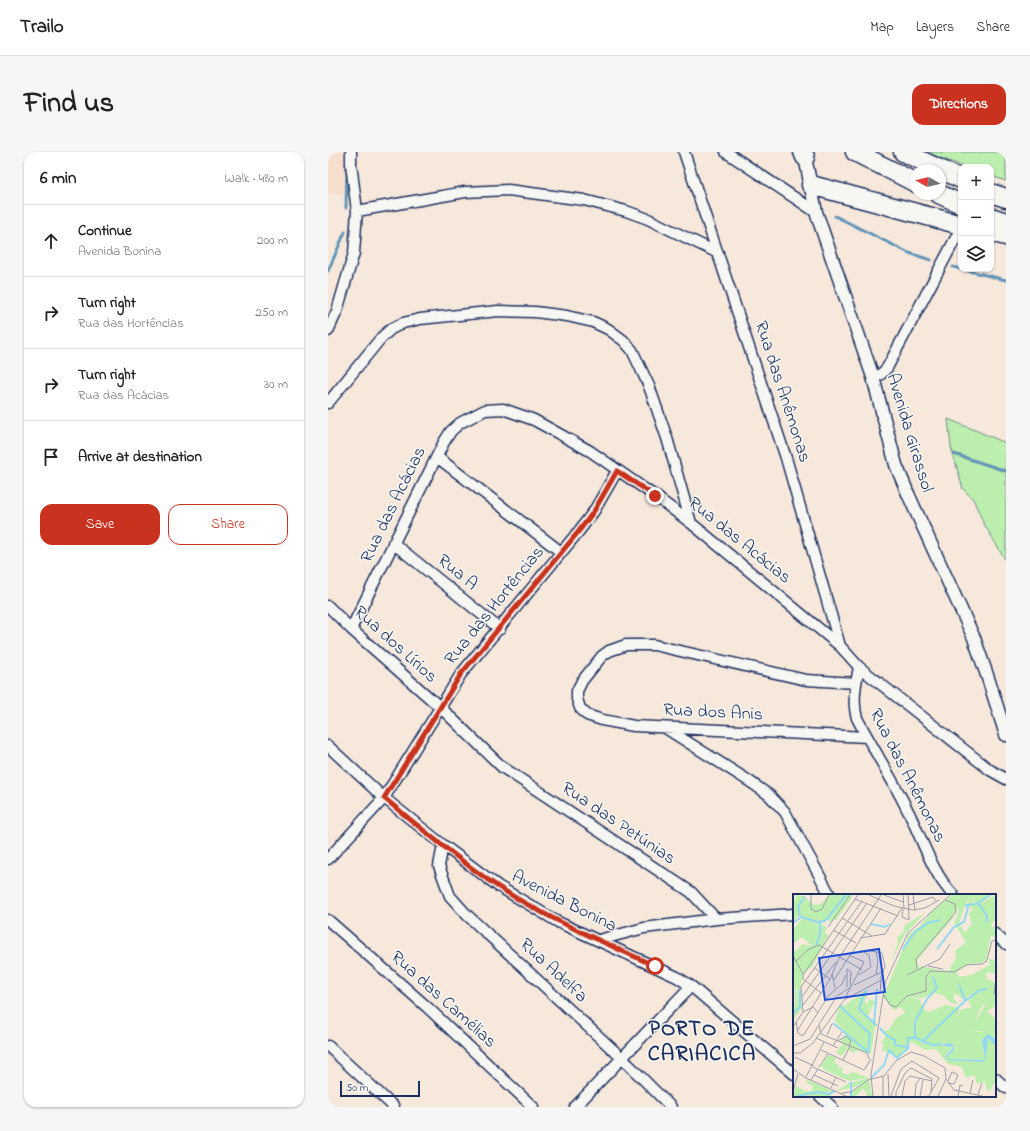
<!DOCTYPE html>
<html lang="en">
<head>
<meta charset="utf-8">
<style>
  :root { --surface:#fff; --page:#f6f6f6; --text:#222; --muted:#767676; --line:#e0e0e0; --accent:#c8321e }
  body { margin:0; font-family:"Indie Flower",sans-serif; background:var(--page); color:var(--text) }
  .controls { position:absolute; right:12px; top:12px; display:grid; overflow:hidden; border-radius:8px; box-shadow:0 1px 3px #0004 }
  .controls button { width:36px; height:36px; display:grid; place-items:center; padding:0; border:0; border-bottom:1px solid var(--line); background:var(--surface); color:var(--text); font:20px sans-serif }
  .compass { position:absolute; left:582px; top:12px; width:36px; height:36px; border-radius:50%; background:var(--surface); box-shadow:0 1px 3px #0004; rotate:278deg }
  .scale { position:absolute; left:12px; bottom:10px; width:80px; box-sizing:border-box; padding-left:4px; border:2px solid #1b2f5e; border-top:0; font-size:11px; line-height:14px; white-space:nowrap; color:#1b2f5e; -webkit-text-stroke:3px #f6f6f2; paint-order:stroke }
  .stop { position:absolute; width:12px; height:12px; margin:-9px; border:3px solid #c8321e; border-radius:50%; background:#fff }
  .stop.end { background:#c8321e; border-color:#fff; box-shadow:0 1px 4px #0008 }
  .list { margin:0; padding:0; list-style:none }
  h2 { display:flex; justify-content:space-between; align-items:center; height:52px; margin:0; padding:0 16px; font-size:17px }
  h2 small { font-size:13px; font-weight:400; color:var(--muted) }
  .list li { display:grid; grid-template-columns:26px 1fr auto; gap:12px; align-items:center; box-sizing:border-box; height:72px; padding:0 16px; border-top:1px solid var(--line) }
  .list b { display:block; font-size:15px; white-space:nowrap }
  .list p { margin:0; font-size:13px; white-space:nowrap; color:var(--muted) }
  .list em { font-size:13px; font-style:normal; color:var(--muted) }
  .actions { display:flex; gap:8px; padding:12px 16px }
  .actions a { flex:1; padding:9px 0; border:1px solid var(--accent); border-radius:12px; text-align:center; font-size:14px; color:var(--accent) }
  .actions .main { background:var(--accent); color:#fff }
  .icon { flex:none; width:22px; height:22px; fill:none; stroke:currentColor; stroke-width:2; stroke-linecap:round; stroke-linejoin:round }
  .map { position:relative; flex:none; width:678px; height:955px; overflow:hidden; border-radius:12px }
  header { display:flex; align-items:center; gap:24px; box-sizing:border-box; height:56px; padding:0 20px; background:var(--surface); border-bottom:1px solid var(--line) }
  header strong { font-size:19px }
  nav { display:flex; gap:22px; margin-inline-start:auto; font-size:14px }
  .intro { display:flex; align-items:center; justify-content:space-between; box-sizing:border-box; height:96px; padding:0 24px }
  h1 { margin:0; font-size:28px }
  .button { padding:10px 18px; border-radius:12px; background:var(--accent); color:#fff; font-size:14px; font-weight:700 }
  main { display:flex; gap:24px; padding:0 24px }
  aside { flex:1; background:var(--surface); border-radius:12px; box-shadow:0 1px 3px #0004 }
  .map>svg:first-child { display:block }
  .built { fill:#f8decd }
  .grass { fill:#bceeae; stroke:#6c8e86 }
  .lines { fill:none; stroke-linecap:round; stroke-linejoin:round }
  .stream { stroke:#6295b7; stroke-width:3 }
  .minor-casing { stroke:#1b2f5e; stroke-width:13 }
  .tertiary-casing { stroke:#1b2f5e; stroke-width:15 }
  .motorway-casing { stroke:#1b2f5e; stroke-width:21 }
  .minor { stroke:#f6f6f2; stroke-width:10 }
  .tertiary { stroke:#f6f6f2; stroke-width:12 }
  .motorway { stroke:#f6f6f2; stroke-width:18 }
  .route { stroke:#c8321e; stroke-width:5 }
  .labels { text-anchor:middle; dominant-baseline:central; stroke-width:3; stroke-linejoin:round; paint-order:stroke }
  .street-label { font-size:18px; fill:#1b2f5e; stroke:#f6f6f2 }
  .district-label { font-size:22px; font-weight:bold; letter-spacing:1px; fill:#1b2f5e; stroke:#f6f6f2 }
  .inset-river { fill:none; stroke:#91d9f2; stroke-width:2 }
  .inset-road { fill:none; stroke:#9f9eaa; stroke-width:1 }
  .view { fill:#1d4ed8; fill-opacity:0.15; stroke:#1d4ed8; stroke-width:2 }
  .inset-edge { fill:none; stroke:#1b2f5e; stroke-width:2 }
</style>
</head>
<body>
<header>
<strong>Trailo</strong>
<nav><a>Map</a><a>Layers</a><a>Share</a></nav>
</header>
<div class="intro"><h1>Find us</h1><a class="button">Directions</a></div>
<main>
<aside>
<h2>6 min<small>Walk · 480 m</small></h2>
<ul class="list">
<li><svg class="icon" aria-label="ahead" viewBox="0 0 24 24"><path d="M12 20V5M6 11l6-6 6 6"/></svg><div><b>Continue</b><p>Avenida Bonina</p></div><em>200 m</em></li>
<li><svg class="icon" aria-label="right" viewBox="0 0 24 24"><path d="M7 20v-9h11M14 6l5 5-5 5"/></svg><div><b>Turn right</b><p>Rua das Hortências</p></div><em>250 m</em></li>
<li><svg class="icon" aria-label="right" viewBox="0 0 24 24"><path d="M7 20v-9h11M14 6l5 5-5 5"/></svg><div><b>Turn right</b><p>Rua das Acácias</p></div><em>30 m</em></li>
<li><svg class="icon" aria-label="arrive" viewBox="0 0 24 24"><path d="M6 21V4h12l-3 4 3 4H6"/></svg><div><b>Arrive at destination</b></div></li>
</ul>
<div class="actions"><a class="main">Save</a><a>Share</a></div>
</aside>
<div class="map">
<svg width="678" height="955" viewBox="0 0 678 955">
  <rect width="100%" height="100%" fill="#f7e8dc"/>
  <filter id="ink" filterUnits="userSpaceOnUse"><feTurbulence type="fractalNoise" baseFrequency=".025" numOctaves="2"/><feDisplacementMap in="SourceGraphic" scale="8" xChannelSelector="R" yChannelSelector="G"/><feConvolveMatrix kernelMatrix="1 2 1 2 8 2 1 2 1" color-interpolation-filters="sRGB"/></filter>
  <g filter="url(#ink)">
    <path class="built" d="M 0,0 L 16,0 L 18,41 L 0,42 Z"/>
    <path class="grass" d="M 597,0 L 678,0 L 678,29 L 663,24 L 663,15 L 637,15 Z
      M 620,267 L 678,291 L 678,409 L 656,372 L 645,347 L 635,337 L 623,295 Z"/>
    <g class="lines">
      <path class="stream" d="M 407,0 L 424,11
        M 18,56 L 19,15
        M 507,64 L 581,101 L 603,108
        M 625,115 L 678,128
        M 0,119 L 17,80
        M 626,302 L 678,319"/>
      <g class="minor-casing">
        <path id="minor" d="M 356,0 L 458,306 L 512,494
          M 398,0 L 488,60
          M 29,59 L 137,40 L 180,38 L 256,48 L 298,59 L 320,67 L 390,101
          M 0,179 L 9,159 L 26,101 L 29,59 L 23,12 L 23,0
          M 545,225 L 552,223 L 559,216 L 633,76
          M 0,251 L 53,186 L 63,177 L 75,171 L 92,167 L 170,159 L 207,160 L 239,164 L 265,170 L 280,177 L 295,188 L 304,198 L 321,234 L 339,286 L 363,371
          M 109,305 L 233,400
          M 65,391 L 172,477
          M 0,454 L 23,477 L 113,556 L 174,615 L 363,740 L 388,767
          M 23,477 L 116,290 L 123,279 L 132,271 L 157,258 L 175,257 L 206,268 L 262,299 L 327,344 L 363,371 L 512,494 L 531,515 L 662,618 L 678,627
          M 531,515 C 528,531 524,550 529,566 C 545,597 564,626 579,657 C 594,686 603,719 625,743
          M 528,531 L 478,528 L 326,493 L 298,493 L 281,499 L 274,504 L 254,529 L 249,539 L 249,547 L 252,556 L 259,563 L 274,568 L 306,574 L 539,585
          M 339,577 L 421,629 L 441,643 L 457,660 L 502,743
          M 0,594 L 56,646 L 115,693 L 170,734 L 230,770 L 349,825 L 363,834 L 466,922
          M 115,693 L 111,714 L 115,725 L 122,744 L 139,763 L 295,907 L 343,955
          M 0,707 L 56,646 L 133,522 L 251,379 L 266,359 L 289,319
          M 0,768 L 99,855 L 205,955
          M 667,782 L 678,792
          M 271,788 L 316,776 L 388,767 L 466,762
          M 0,894 L 66,955
          M 667,926 L 678,936
          M 492,944 L 504,955
          M 247,955 L 363,834"/>
      </g>
      <g class="tertiary-casing">
        <path id="tertiary" d="M 477,5 L 488,60 L 545,225 L 568,313 L 581,344 L 646,486 L 660,526 L 678,583"/>
      </g>
      <g class="motorway-casing">
        <path id="motorway" d="M 475,0 L 477,5
          M 527,0 L 588,31
          M 575,0 L 633,27
          M 483,33 L 633,73
          M 663,41 L 678,46
          M 611,42 L 633,52
          M 663,65 L 678,70
          M 663,80 L 678,84"/>
      </g>
      <use href="#minor" class="minor"/>
      <use href="#tertiary" class="tertiary"/>
      <use href="#motorway" class="motorway"/>
    </g>
  </g>
  <g class="lines" filter="url(#ink)">
    <path class="route" d="M 327,344 L 289,319 L 266,359 L 251,379 L 133,522 L 56,646 C 93,676 130,708 169,734 C 219,767 274,789 327,814"/>
  </g>
  <g class="labels">
    <g class="street-label">
      <text transform="translate(454 240) rotate(72)">Rua das Anêmonas</text>
      <text transform="translate(581 281) rotate(73)">Avenida Girassol</text>
      <text transform="translate(66 353) rotate(-64)">Rua das Acácias</text>
      <text transform="translate(411 389) rotate(39)">Rua das Acácias</text>
      <text transform="translate(129 421) rotate(39)">Rua A</text>
      <text transform="translate(167 454) rotate(-51)">Rua das Hortências</text>
      <text transform="translate(67 493) rotate(42)">Rua dos Lírios</text>
      <text transform="translate(385 561) rotate(3)">Rua dos Anis</text>
      <text transform="translate(579 624) rotate(63)">Rua das Anêmonas</text>
      <text transform="translate(290 672) rotate(34)">Rua das Petúnias</text>
      <text transform="translate(236 750) rotate(27)">Avenida Bonina</text>
      <text transform="translate(225 819) rotate(43)">Rua Adelfa</text>
      <text transform="translate(115 848) rotate(42)">Rua das Camélias</text>
    </g>
    <g class="district-label">
      <text x="374" y="878">PORTO DE<tspan x="374" dy="25">CARIACICA</tspan></text>
    </g>
  </g>
  <g transform="translate(465 742)">
    <rect width="203" height="203" fill="#f7e8dc"/>
    <path d="M 3,1 L 11,2 L 21,11 L 28,10 L 36,1 L 59,1 L 59,3 L 43,26 L 41,25 L 37,28 L 34,25 L 29,29 L 21,26 L 18,28 L 26,33 L 25,42 L 21,49 L 28,46 L 32,38 L 35,42 L 19,73 L 11,79 L 7,95 L 3,95 L 5,109 L 2,111 L 0,56 L 3,57 L 9,50 L 19,52 L 9,43 L 0,50 L 0,35 L 9,25 L 7,21 L 0,27 L 0,6 L 3,6 ZM 159,1 L 176,1 L 183,8 L 173,7 L 174,10 L 189,9 L 203,1 L 203,24 L 198,32 L 203,34 L 203,43 L 198,42 L 193,66 L 189,69 L 176,70 L 164,78 L 166,83 L 178,81 L 197,71 L 196,65 L 200,65 L 203,70 L 203,80 L 194,78 L 193,81 L 194,85 L 201,88 L 203,112 L 194,117 L 203,125 L 203,133 L 183,127 L 194,107 L 183,99 L 170,105 L 161,99 L 161,105 L 166,110 L 158,109 L 151,102 L 153,77 L 140,76 L 134,83 L 133,97 L 114,103 L 126,105 L 133,118 L 122,113 L 112,119 L 108,113 L 101,116 L 90,103 L 116,40 L 128,31 L 138,18 ZM 172,11 L 180,15 L 176,20 L 179,29 L 172,39 L 166,29 ZM 164,14 L 166,17 L 161,29 L 173,48 L 162,57 L 163,63 L 156,77 L 125,72 L 124,66 L 160,24 ZM 132,19 L 112,40 L 98,68 L 105,49 L 104,43 L 110,39 L 112,31 ZM 75,96 L 73,105 L 65,111 L 59,106 ZM 47,110 L 51,112 L 54,110 L 59,114 L 62,147 L 56,154 L 52,152 L 55,155 L 48,162 L 43,158 L 50,150 L 47,148 L 53,139 L 42,127 ZM 173,129 L 200,137 L 203,144 L 187,137 L 173,138 L 168,132 ZM 35,161 L 42,163 L 42,170 L 45,170 L 46,176 L 47,173 L 50,175 L 49,179 L 55,181 L 60,178 L 76,184 L 56,187 L 32,176 L 28,172 ZM 76,184 L 79,202 L 73,202 L 74,199 L 70,195 L 63,202 L 58,202 L 59,198 L 74,187 L 62,193 L 43,197 L 56,189 ZM 3,192 L 12,197 L 14,202 L 30,198 L 38,199 L 38,202 L 0,202 Z" fill="#bceeae" fill-rule="evenodd"/>
    <path d="M 176,1 L 196,1 L 183,8 L 180,4 L 175,3 ZM 15,25 L 34,33 L 29,44 L 22,50 L 26,33 ZM 140,76 L 153,78 L 152,102 L 141,99 L 130,104 L 114,103 L 133,97 L 134,83 ZM 4,94 L 7,95 L 9,114 L 0,126 L 0,111 L 5,109 ZM 181,98 L 194,107 L 187,115 L 183,126 L 203,132 L 203,142 L 200,137 L 186,133 L 178,133 L 173,129 L 168,132 L 166,125 L 167,116 L 179,113 L 175,107 ZM 71,105 L 74,111 L 76,105 L 83,108 L 82,111 L 80,110 L 79,115 L 73,114 L 78,117 L 74,123 L 83,127 L 78,160 L 64,156 L 60,159 L 55,155 L 62,147 L 53,137 L 61,125 L 54,110 L 59,106 L 64,111 ZM 15,186 L 40,197 L 14,202 L 12,197 L 19,197 L 20,192 L 12,188 Z" fill="#bceeae"/>
    <path d="M 196,1 L 199,1 L 182,14 L 173,7 L 182,9 L 184,5 L 187,6 ZM 153,111 L 166,114 L 166,125 L 170,136 L 196,139 L 203,144 L 196,141 L 189,146 L 192,164 L 190,166 L 154,165 L 154,162 L 161,157 L 162,152 L 157,149 L 146,150 L 161,153 L 152,161 L 152,165 L 189,168 L 193,163 L 192,150 L 196,144 L 203,152 L 203,185 L 197,197 L 194,197 L 192,188 L 184,190 L 181,181 L 173,184 L 169,173 L 155,170 L 143,155 L 132,156 L 119,148 L 105,163 L 89,156 L 91,150 L 88,149 L 93,142 L 92,136 L 96,136 L 103,124 L 122,113 L 136,118 Z" fill="#bceeae"/>
    <path d="M 195,140 L 203,145 L 203,152 L 195,144 L 193,164 L 190,168 L 154,166 L 152,162 L 161,153 L 146,151 L 157,149 L 161,151 L 161,157 L 154,162 L 154,165 L 190,166 L 192,163 L 189,146 Z" fill="#91d9f2"/>
    <path class="inset-river" d="M 185,9 L 194,22 L 193,28M 7,22 L 5,12 L 12,3M 0,29 L 8,23 L 25,28 L 32,27 L 53,1M 78,30 L 92,33 L 97,30M 23,51 L 27,41 L 27,28M 110,55 L 122,38 L 135,29 L 147,26M 144,55 L 161,33 L 171,28 L 175,14 L 173,11 L 183,10 L 197,1M 166,91 L 172,106M 72,97 L 66,115 L 84,132M 134,105 L 144,94 L 140,83M 47,112 L 77,140 L 75,159M 0,119 L 7,113 L 7,96M 40,129 L 75,158M 81,130 L 84,95M 87,134 L 94,142 L 102,146 L 102,151 L 113,153 L 115,151M 122,144 L 122,127 L 134,105M 129,148 L 172,107 L 187,96 L 194,95M 78,184 L 91,171 L 96,156 L 104,164 L 115,154 L 115,144 L 123,144 L 139,151 L 148,150M 4,202 L 24,198 L 36,200 L 42,197M 58,202 L 58,188"/>
    <path class="inset-road" d="M 18,1 L 18,15 L 23,18 L 29,15 L 36,1M 76,1 L 101,12 L 120,16 L 132,14 L 146,6M 91,1 L 110,8M 110,1 L 111,14M 120,1 L 122,16M 62,5 L 105,22M 116,11 L 140,3 L 143,7M 110,15 L 109,23 L 116,26 L 115,1M 49,24 L 79,42M 35,33 L 57,1M 40,36 L 63,49M 67,44 L 92,40 L 109,14M 72,56 L 89,59 L 92,73 L 87,85M 83,57 L 85,67 L 83,80M 0,62 L 10,80M 3,67 L 16,55 L 26,51 L 69,76M 135,72 L 150,75M 22,74 L 37,85M 54,75 L 58,78 L 57,92M 124,75 L 123,65 L 163,18 L 162,10 L 152,6M 39,80 L 42,94M 66,81 L 78,73 L 76,61 L 68,56M 114,81 L 147,65 L 157,50M 41,86 L 88,14M 61,91 L 91,77M 54,93 L 54,75M 28,99 L 10,85 L 10,81 L 65,1M 87,100 L 88,86M 201,100 L 203,83M 91,101 L 97,111 L 103,113 L 114,102 L 133,97 L 133,83 L 137,77 L 161,78 L 173,71 L 190,70 L 194,66 L 199,47 L 202,46M 9,103 L 74,9M 52,104 L 71,68 L 56,61M 10,111 L 43,68M 10,118 L 8,93 L 69,7M 3,128 L 5,139 L 10,142 L 36,101 L 49,90 L 53,81M 26,131 L 28,140 L 74,159 L 76,165M 0,133 L 10,118 L 20,113 L 25,119M 4,137 L 37,85 L 46,64 L 88,1M 34,141 L 39,130M 23,144 L 45,154M 45,147 L 53,142 L 58,147 L 56,152M 0,152 L 17,145 L 44,102 L 58,93M 40,152 L 49,138M 28,156 L 71,176 L 78,165M 0,159 L 7,159 L 20,149 L 51,106 L 90,85M 2,163 L 21,172M 50,166 L 57,152M 20,173 L 53,188M 26,173 L 35,160M 0,175 L 13,184 L 53,202M 95,180 L 96,202M 21,181 L 45,192M 13,183 L 31,148M 18,186 L 25,175M 155,187 L 159,178 L 165,181 L 161,190 L 155,189M 38,194 L 43,183M 0,198 L 5,180M 49,199 L 58,198 L 75,186 L 91,182 L 103,167 L 118,158 L 131,162 L 152,174 L 153,185 L 161,196 L 189,202M 177,199 L 180,186M 185,201 L 189,189M 80,202 L 78,181 L 92,89 L 115,39 L 157,1M 90,202 L 90,182M 98,202 L 108,175 L 119,167 L 146,184 L 136,202M 103,202 L 103,198 L 112,179 L 118,174 L 139,185 L 138,198M 109,202 L 112,187 L 117,182 L 139,187M 122,202 L 123,190 L 127,185M 127,202 L 130,186M 145,202 L 153,185M 165,202 L 167,191 L 170,192"/>
    <path class="view" d="M 86,55 L 92,98 L 32,106 L 26,64 Z"/>
    <rect width="203" height="203" class="inset-edge"/>
  </g>
</svg>
<div class="controls">
<button>+</button>
<button>−</button>
<button><svg class="icon" aria-label="layers" viewBox="0 0 24 24"><path d="M12 4l9 5-9 5-9-5zM3 14l9 5 9-5"/></svg></button>
</div>
<svg class="compass" viewBox="-18 -18 36 36"><path d="M0-13l5 13h-10z" fill="#e53935"/><path d="M0 13l5-13h-10z" fill="#767676"/></svg>
<div class="scale">50 m</div>
<div class="stop" style="left:327px;top:814px"></div>
<div class="stop end" style="left:327px;top:344px"></div>
</div>
</main>
</body>
</html>
